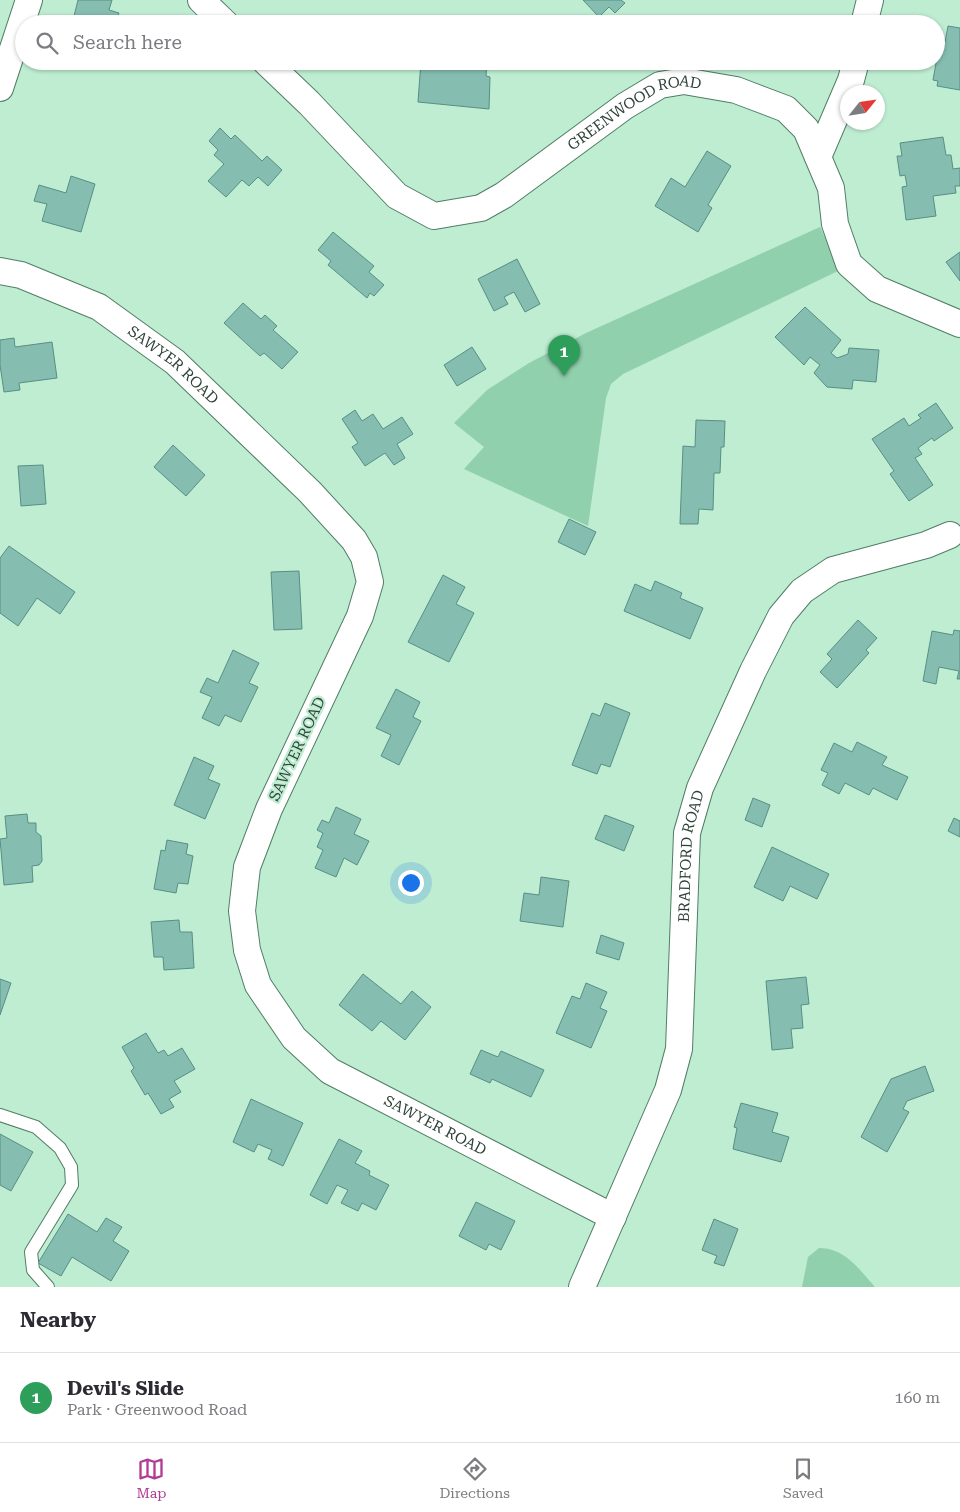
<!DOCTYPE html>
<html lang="en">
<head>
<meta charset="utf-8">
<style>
  :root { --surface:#fff; --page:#f7f7f7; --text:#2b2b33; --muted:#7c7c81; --line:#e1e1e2; --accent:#b23c93 }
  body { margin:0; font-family:"Roboto Serif",serif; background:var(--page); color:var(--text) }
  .compass { position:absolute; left:840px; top:85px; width:45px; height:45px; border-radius:50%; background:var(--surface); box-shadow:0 1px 4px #0004; rotate:60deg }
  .you { position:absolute; left:410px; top:882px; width:18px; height:18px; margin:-12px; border:4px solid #fff; border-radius:50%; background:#1a73e8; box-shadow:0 0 0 8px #1a73e833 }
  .badge { display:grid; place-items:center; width:32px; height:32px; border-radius:50%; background:var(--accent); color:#fff; font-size:16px; font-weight:700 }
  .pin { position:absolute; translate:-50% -41px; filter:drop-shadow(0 1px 2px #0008) }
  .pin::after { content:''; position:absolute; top:26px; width:18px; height:15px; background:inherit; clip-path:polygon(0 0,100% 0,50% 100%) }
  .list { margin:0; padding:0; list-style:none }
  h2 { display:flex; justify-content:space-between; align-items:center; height:65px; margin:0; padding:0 20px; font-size:21px }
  h2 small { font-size:16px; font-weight:400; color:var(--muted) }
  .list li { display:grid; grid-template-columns:32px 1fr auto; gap:15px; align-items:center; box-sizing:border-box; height:90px; padding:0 20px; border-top:1px solid var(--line) }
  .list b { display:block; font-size:19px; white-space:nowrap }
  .list p { margin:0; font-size:16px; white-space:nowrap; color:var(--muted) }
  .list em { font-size:16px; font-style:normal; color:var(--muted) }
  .icon { flex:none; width:28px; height:28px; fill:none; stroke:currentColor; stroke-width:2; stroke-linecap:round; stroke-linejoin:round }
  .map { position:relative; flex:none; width:960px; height:1287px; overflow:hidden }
  .search { position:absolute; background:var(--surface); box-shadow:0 1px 4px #0004; left:15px; right:15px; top:15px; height:55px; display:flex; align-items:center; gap:12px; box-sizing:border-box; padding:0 18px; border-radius:28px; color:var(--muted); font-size:19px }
  .sheet { height:155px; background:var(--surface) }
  nav { display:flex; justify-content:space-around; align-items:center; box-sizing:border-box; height:70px; border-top:1px solid var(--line); background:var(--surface); font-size:14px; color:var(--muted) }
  nav a { display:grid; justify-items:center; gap:2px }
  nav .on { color:var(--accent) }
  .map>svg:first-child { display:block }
  .green { fill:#90d0ad }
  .building { fill:#85bdb1; stroke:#588f84 }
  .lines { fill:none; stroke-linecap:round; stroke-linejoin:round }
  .lane-casing { stroke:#517d65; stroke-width:14 }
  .street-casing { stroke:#517d65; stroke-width:28 }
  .lane { stroke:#fff; stroke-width:12 }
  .street { stroke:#fff; stroke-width:26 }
  .labels { text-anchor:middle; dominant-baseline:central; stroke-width:4.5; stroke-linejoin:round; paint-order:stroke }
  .street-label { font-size:15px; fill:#2f4238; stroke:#beedd2 }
</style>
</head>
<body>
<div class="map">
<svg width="960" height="1287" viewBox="0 0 960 1287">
  <rect width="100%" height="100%" fill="#beedd2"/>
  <path class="green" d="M 820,227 L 840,270 L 623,374 L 611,384 L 606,398 L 588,526 L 464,469 L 484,447 L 454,423 L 487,390 L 529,363 L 586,333 Z
    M 819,1248 C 845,1248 859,1269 875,1287 L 802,1287 L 808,1257 Z"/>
  <path class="building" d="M 78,0 L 112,0 L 109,10 L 119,13 L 115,24 L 72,24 Z
    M 583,0 L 621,0 L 625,3 L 615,13 L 609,7 L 599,17 Z
    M 948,26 L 960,28 L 960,90 L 937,86 L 938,81 L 933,80 L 940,41 L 945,42 Z
    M 421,61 L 487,61 L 486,76 L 490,77 L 489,109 L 418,102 Z
    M 501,61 L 539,61 L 539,64 Z
    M 220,128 L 231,139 L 235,135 L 262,161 L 267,156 L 282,170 L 268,186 L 258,177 L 249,186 L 242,180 L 226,197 L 208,181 L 224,164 L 214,155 L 218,150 L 209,141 Z
    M 943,137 L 946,155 L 951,155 L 953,169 L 960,168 L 960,186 L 955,186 L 956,193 L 933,196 L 936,216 L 906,220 L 902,187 L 907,186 L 905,175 L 900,176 L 897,156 L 902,156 L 900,143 Z
    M 707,151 L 731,166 L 708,205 L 712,208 L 698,232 L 655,206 L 671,178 L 685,187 Z
    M 71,176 L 95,184 L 81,232 L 42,221 L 47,204 L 34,201 L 39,185 L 66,193 Z
    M 333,232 L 374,266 L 369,272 L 384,285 L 374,296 L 370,293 L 367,298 L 328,265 L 331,261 L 318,250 Z
    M 960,252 L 960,281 L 946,262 Z
    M 517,259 L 540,304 L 525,312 L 514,292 L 504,297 L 508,304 L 494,311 L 478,279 Z
    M 243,303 L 261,319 L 265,315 L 277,326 L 273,330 L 298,352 L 282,369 L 264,353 L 260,356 L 224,323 Z
    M 805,307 L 841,340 L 831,353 L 837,358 L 848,354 L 849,348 L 879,350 L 876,382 L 853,380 L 852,389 L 827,387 L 814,373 L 820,365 L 810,357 L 804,365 L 775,337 Z
    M 14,338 L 15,347 L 52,342 L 57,378 L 19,383 L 20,390 L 4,392 L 0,365 L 0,340 Z
    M 472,347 L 486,369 L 457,386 L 444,365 Z
    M 936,403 L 953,428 L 934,441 L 932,438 L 918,448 L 922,454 L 915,458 L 933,485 L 909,501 L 890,474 L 894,471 L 872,439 L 904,418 L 909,426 L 921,418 L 918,415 Z
    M 355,410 L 362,421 L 373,414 L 383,429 L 402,417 L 413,434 L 397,444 L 405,458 L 394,465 L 385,453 L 365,466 L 352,447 L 358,443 L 342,419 Z
    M 696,420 L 725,421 L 724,447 L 721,447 L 720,473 L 714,473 L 713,510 L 699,509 L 698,524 L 680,524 L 683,446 L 695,447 Z
    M 173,445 L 205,475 L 186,496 L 154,467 Z
    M 43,465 L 46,504 L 21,506 L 18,466 Z
    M 569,519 L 596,532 L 585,555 L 558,542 Z
    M 9,546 L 75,592 L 60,614 L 37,598 L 18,626 L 0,613 L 0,558 Z
    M 299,571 L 302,629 L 274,630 L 271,572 Z
    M 443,575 L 465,587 L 456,604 L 474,613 L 449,662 L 408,642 Z
    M 655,581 L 682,593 L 680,598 L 703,608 L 690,639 L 624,611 L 635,584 L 651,591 Z
    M 858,620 L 877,638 L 866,650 L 869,653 L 837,688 L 820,672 L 832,659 L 827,654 Z
    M 954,630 L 960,631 L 960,679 L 957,679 L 959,671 L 939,667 L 936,684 L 923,681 L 932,631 L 953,635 Z
    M 233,650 L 259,663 L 249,683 L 258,687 L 241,722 L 225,715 L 219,726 L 202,718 L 212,697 L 200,692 L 207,678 L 218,683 Z
    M 396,689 L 420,702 L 413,717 L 421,721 L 399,765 L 381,756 L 391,735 L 376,728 Z
    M 605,703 L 630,713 L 610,767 L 601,764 L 597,774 L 572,765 L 592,713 L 600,716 Z
    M 857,742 L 887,757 L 882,765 L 908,777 L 897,800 L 873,788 L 869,795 L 845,783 L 839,794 L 822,785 L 828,773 L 821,770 L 834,743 L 852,752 Z
    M 194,757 L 214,766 L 208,779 L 220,784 L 205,819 L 174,805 Z
    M 753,798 L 770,805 L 762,827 L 745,820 Z
    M 336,807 L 361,819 L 354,834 L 369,841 L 357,865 L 344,858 L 336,877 L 315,868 L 323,850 L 317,847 L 323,833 L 317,830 L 322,820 L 329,823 Z
    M 27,814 L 28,823 L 36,823 L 36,832 L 41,836 L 42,861 L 39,865 L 32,866 L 33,882 L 4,885 L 0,839 L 7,838 L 5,816 Z
    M 605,815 L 634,826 L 624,851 L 595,839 Z
    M 954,818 L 960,821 L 960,837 L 948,831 Z
    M 167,840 L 188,844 L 186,854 L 193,856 L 188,884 L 178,883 L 176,893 L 154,889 L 161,850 L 165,851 Z
    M 772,847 L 829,874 L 817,899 L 790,886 L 783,901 L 754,887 Z
    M 541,877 L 569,881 L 563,927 L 520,921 L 524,893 L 539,895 Z
    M 179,920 L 180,932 L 192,932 L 194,968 L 164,970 L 163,957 L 154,957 L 151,922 Z
    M 601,935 L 624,943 L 619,960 L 596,953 Z
    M 363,974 L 401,1004 L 412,991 L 431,1007 L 405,1040 L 381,1021 L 372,1031 L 339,1005 Z
    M 806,977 L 809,1004 L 801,1005 L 803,1028 L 791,1029 L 793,1048 L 772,1050 L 766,981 Z
    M 0,979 L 11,983 L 0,1015 Z
    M 586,983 L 607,992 L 600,1008 L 607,1011 L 591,1048 L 556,1033 L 572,996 L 580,999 Z
    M 146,1033 L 158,1053 L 164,1050 L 168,1056 L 182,1048 L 195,1069 L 174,1081 L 181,1092 L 169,1099 L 174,1107 L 161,1114 L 148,1093 L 145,1095 L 131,1071 L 134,1068 L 122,1047 Z
    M 481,1050 L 498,1057 L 501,1051 L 544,1070 L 531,1097 L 492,1079 L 490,1083 L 470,1074 Z
    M 925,1066 L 934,1091 L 907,1101 L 903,1109 L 909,1112 L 887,1152 L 861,1137 L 891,1079 Z
    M 251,1099 L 303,1123 L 283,1166 L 268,1159 L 272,1150 L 258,1144 L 254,1152 L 233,1142 Z
    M 741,1103 L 778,1113 L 772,1132 L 789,1137 L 781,1162 L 733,1149 L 737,1128 L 734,1127 Z
    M 0,1134 L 33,1152 L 11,1191 L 0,1185 Z
    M 339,1139 L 362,1151 L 355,1163 L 370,1171 L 369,1175 L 389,1185 L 376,1210 L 362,1203 L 358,1211 L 341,1203 L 348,1190 L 337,1185 L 327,1204 L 310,1195 Z
    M 476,1202 L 515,1221 L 501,1250 L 489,1244 L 486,1250 L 459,1236 Z
    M 68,1214 L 97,1232 L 106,1218 L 122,1227 L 113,1241 L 129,1251 L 111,1281 L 72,1257 L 61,1276 L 38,1263 Z
    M 714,1219 L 738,1229 L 724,1266 L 714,1263 L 717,1256 L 702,1250 Z"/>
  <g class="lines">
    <g class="lane-casing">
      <path id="lane" d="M 0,1115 L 36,1127 L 60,1148 L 71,1167 L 72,1185 L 31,1252 L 33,1270 L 48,1287"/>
    </g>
    <g class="street-casing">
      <g id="street">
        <path d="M 201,0 L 226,24"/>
        <path d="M 864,24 L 870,0"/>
        <path id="s1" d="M 265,61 L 309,103 L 397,196 L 434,216 L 481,208 L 504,195 L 625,106 L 660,85 L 684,81 L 736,90 L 786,109 L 806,129 L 831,188 L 835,224 L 849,264 L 877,289 L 960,324"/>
        <path d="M 0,88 L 29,0"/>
        <path d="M 818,157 L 851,80 L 856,61"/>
        <path id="s2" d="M 0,271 L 21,275 L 99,307 L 175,362 L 310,492 L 354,540 L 364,557 L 370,582 L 360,616 L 269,809 L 247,867 L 242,911 L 247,950 L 258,985 L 294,1038 L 330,1071 L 613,1217"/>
        <path id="s3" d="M 582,1287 L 668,1090 L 679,1049 L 687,833 L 700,788 L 753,671 L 781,616 L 802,591 L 833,570 L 926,545 L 950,535"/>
      </g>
    </g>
    <use href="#lane" class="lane"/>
    <use href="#street" class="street"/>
  </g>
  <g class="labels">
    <g class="street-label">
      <text stroke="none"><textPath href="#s1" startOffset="462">GREENWOOD ROAD</textPath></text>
      <text stroke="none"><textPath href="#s2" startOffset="200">SAWYER ROAD</textPath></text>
      <text transform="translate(297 749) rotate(-65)">SAWYER ROAD</text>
      <text stroke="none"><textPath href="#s3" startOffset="451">BRADFORD ROAD</textPath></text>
      <text stroke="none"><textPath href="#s2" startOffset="1160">SAWYER ROAD</textPath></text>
    </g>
  </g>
</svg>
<svg class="compass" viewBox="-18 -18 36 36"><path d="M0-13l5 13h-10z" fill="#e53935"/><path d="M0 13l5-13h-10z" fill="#7c7c81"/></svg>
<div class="you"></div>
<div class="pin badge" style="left:564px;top:376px;background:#2e9e5b">1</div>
<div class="search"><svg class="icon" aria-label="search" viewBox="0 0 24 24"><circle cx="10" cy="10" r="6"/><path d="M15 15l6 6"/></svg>Search here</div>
</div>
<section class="sheet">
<h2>Nearby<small></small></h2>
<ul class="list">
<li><span class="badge" style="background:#2e9e5b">1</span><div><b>Devil's Slide</b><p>Park · Greenwood Road</p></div><em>160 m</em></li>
</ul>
</section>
<nav>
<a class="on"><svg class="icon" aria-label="map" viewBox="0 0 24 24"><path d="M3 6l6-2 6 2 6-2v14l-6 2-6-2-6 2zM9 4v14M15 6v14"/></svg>Map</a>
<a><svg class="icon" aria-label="directions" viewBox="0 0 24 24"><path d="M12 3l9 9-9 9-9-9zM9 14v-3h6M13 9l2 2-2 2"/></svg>Directions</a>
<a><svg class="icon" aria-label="saved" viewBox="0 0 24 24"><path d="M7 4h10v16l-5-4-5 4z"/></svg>Saved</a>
</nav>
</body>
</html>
